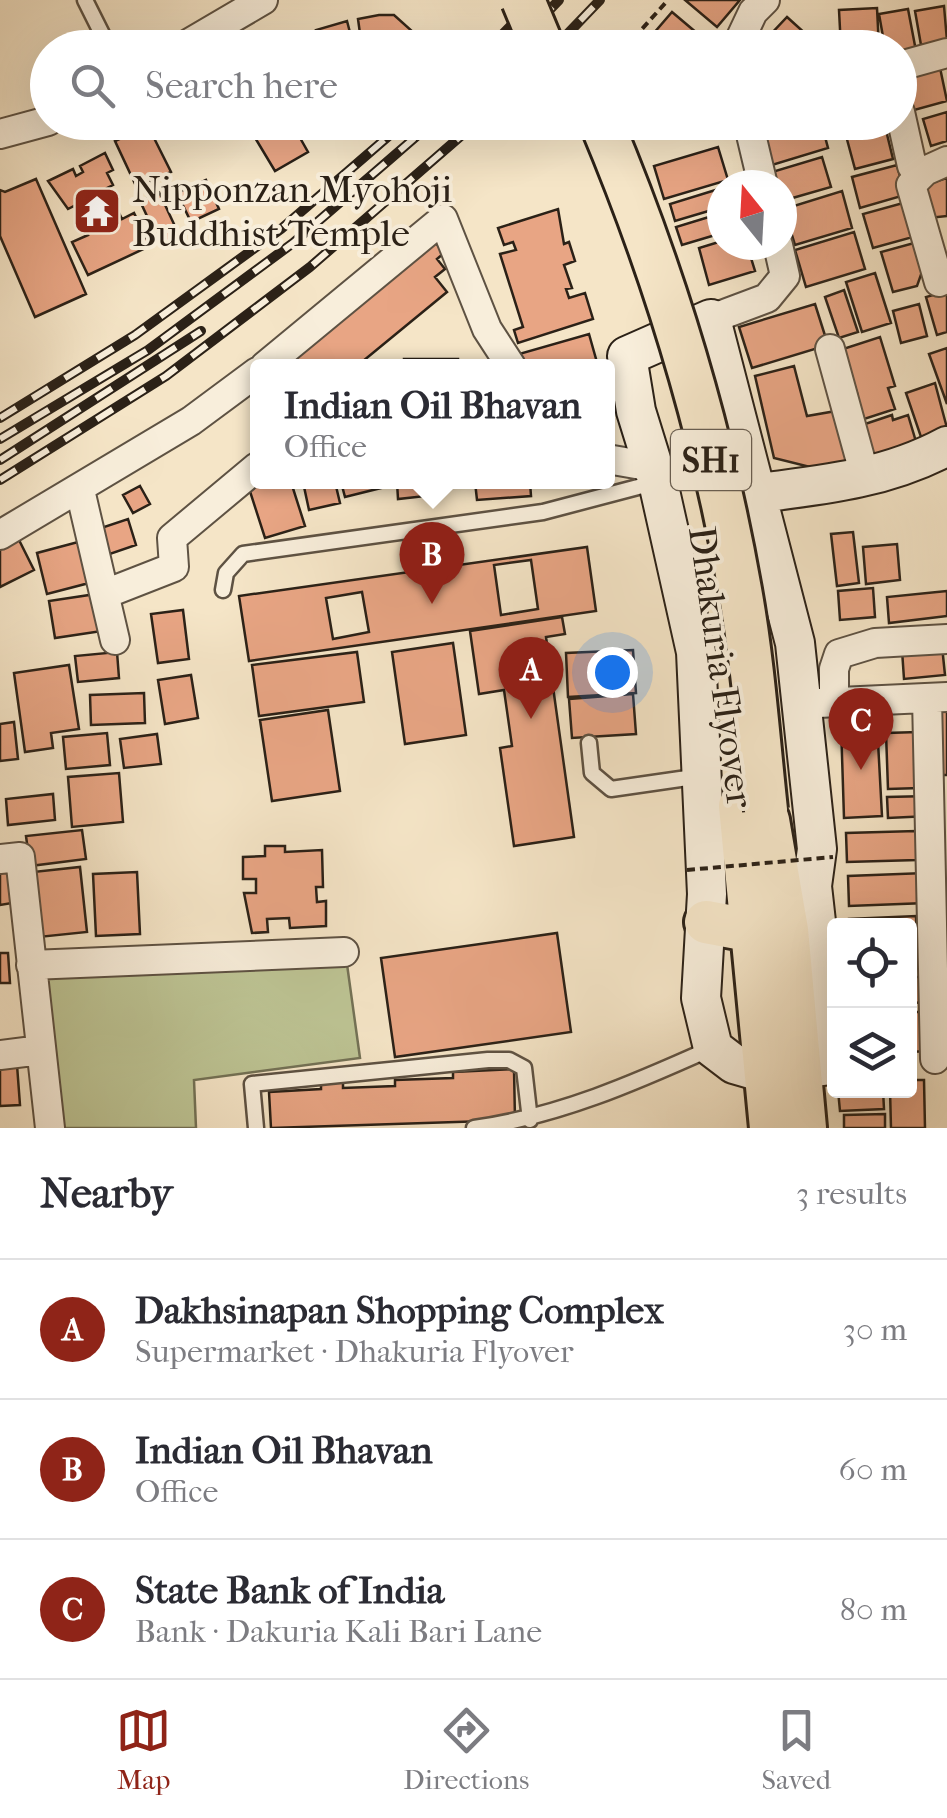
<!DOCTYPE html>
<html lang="en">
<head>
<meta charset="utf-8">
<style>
  :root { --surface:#fff; --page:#f7f7f7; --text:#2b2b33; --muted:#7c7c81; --line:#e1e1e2; --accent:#8f2418 }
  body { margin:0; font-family:"IM FELL French Canon",serif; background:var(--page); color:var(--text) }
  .controls { position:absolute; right:30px; bottom:30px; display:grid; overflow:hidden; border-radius:10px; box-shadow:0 10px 40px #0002 }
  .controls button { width:90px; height:90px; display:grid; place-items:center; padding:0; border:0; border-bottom:2px solid var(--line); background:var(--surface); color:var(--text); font:50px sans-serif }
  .compass { position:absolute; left:707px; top:170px; width:90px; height:90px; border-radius:50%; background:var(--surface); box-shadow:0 10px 40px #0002; rotate:342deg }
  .you { position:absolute; left:612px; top:672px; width:35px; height:35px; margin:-25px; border:8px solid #fff; border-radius:50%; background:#1a73e8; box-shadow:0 0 0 15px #1a73e833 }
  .badge { display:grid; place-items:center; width:65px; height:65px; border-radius:50%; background:var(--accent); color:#fff; font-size:32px; font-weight:700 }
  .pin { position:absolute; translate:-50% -82px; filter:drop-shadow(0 2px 5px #0008) }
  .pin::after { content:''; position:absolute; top:52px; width:35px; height:30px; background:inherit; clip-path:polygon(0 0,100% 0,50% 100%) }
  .popup { position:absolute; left:250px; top:359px; width:365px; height:130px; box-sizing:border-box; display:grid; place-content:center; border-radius:10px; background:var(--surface); filter:drop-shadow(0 2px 8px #0005); font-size:32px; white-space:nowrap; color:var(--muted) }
  .popup b { font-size:38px; color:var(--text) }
  .popup::after { content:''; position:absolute; left:50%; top:100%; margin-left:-20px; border:20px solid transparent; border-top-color:var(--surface) }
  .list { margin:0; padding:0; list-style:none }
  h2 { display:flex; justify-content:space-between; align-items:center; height:130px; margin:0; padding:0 40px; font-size:42px }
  h2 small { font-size:32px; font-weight:400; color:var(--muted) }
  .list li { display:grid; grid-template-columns:65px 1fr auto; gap:30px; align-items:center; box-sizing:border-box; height:140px; padding:0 40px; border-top:2px solid var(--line) }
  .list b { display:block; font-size:38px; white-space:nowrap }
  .list p { margin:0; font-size:32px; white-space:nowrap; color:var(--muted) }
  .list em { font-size:32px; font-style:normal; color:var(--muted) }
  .icon { flex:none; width:55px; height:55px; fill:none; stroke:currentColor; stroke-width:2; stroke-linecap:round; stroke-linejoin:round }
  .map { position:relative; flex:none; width:947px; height:1128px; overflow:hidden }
  .search { position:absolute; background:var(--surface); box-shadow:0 10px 40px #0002; left:30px; right:30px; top:30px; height:110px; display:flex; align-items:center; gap:25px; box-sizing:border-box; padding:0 35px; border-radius:55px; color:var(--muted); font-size:38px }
  .sheet { height:550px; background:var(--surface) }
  nav { display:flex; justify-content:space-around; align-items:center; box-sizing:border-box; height:140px; border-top:2px solid var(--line); background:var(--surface); font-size:28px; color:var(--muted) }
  nav a { display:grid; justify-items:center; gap:5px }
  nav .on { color:var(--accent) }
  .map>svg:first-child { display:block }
  .green { fill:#bdc494; stroke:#747256; stroke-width:2.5 }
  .building { fill:#e8a584; stroke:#2b2117; stroke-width:2.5; fill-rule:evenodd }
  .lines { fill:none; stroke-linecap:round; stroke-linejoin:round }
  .lane-casing { stroke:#5e5243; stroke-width:19 }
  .street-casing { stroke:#5e5243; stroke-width:32 }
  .secondary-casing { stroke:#2b2117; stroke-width:42 }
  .primary-casing { stroke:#2b2117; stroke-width:48 }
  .path { stroke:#2b2117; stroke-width:4; stroke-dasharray:8 5; stroke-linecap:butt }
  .lane { stroke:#f8eedb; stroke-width:14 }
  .street { stroke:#f8eedb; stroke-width:28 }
  .secondary { stroke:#f8eedb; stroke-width:38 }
  .primary { stroke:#f5e5c7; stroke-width:42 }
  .rail-casing { stroke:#2b2117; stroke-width:10 }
  .rail { stroke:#f8eedb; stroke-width:6; stroke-dasharray:19; stroke-linecap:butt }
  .primary-bridge-casing { stroke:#2b2117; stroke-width:48; stroke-linecap:butt }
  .path-bridge { stroke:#2b2117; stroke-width:4; stroke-dasharray:8 5; stroke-linecap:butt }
  .primary-bridge { stroke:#f5e5c7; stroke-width:42 }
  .labels { text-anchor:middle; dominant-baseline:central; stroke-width:8; stroke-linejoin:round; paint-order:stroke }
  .shield { fill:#f8eedb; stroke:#685e52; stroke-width:2.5 }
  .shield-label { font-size:35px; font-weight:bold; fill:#2b2117 }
  .poi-label { font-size:38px; fill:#2b2117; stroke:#f8eedb; text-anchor:start }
  .street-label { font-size:38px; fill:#2b2117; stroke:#f8eedb }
</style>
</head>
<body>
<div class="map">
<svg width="947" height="1128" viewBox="0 0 947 1128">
  <rect width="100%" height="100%" fill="#f5e5c7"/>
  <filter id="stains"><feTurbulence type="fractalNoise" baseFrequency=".002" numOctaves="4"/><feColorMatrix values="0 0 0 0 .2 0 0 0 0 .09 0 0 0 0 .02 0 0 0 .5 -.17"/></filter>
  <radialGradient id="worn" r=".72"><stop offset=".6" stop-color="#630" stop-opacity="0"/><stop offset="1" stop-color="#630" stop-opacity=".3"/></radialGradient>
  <path class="green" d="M 346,957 L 360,1058 L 194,1080 L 196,1128 L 56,1128 L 35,969 Z"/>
  <path class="building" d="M 685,0 L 740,0 L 717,27 Z
    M 944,6 L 947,41 L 921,45 L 915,11 Z
    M 877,8 L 879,48 L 841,48 L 839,10 Z
    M 908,9 L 916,51 L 900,54 L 900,48 L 885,48 L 879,14 Z
    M 672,12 L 698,34 L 686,48 L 641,48 Z
    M 379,15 L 394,15 L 413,32 L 398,48 L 362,48 L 358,19 Z
    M 787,17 L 818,45 L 815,48 L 786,48 L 771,34 Z
    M 347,21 L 354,48 L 321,48 L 316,30 Z
    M 939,63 L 947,101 L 907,112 L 900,74 Z
    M 947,112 L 947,141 L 931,146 L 923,119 Z
    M 265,122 L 291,122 L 308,152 L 275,171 L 251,131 Z
    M 789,122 L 821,122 L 828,148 L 772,165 L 761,131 Z
    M 884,122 L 893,159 L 855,169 L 845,132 Z
    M 148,126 L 171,172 L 137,188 L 115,141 Z
    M 718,147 L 728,180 L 664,199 L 654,166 Z
    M 105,153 L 113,170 L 107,173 L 113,185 L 107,188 L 122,219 L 134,213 L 150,246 L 88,275 L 72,242 L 88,235 L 74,206 L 68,209 L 48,181 L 73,169 L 76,176 L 83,172 L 80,166 Z
    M 822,157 L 831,187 L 782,201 L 782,185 L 776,185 L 772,172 Z
    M 897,165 L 905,195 L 860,208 L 852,177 Z
    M 947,178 L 947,216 L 929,218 L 919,187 Z
    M 36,179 L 86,294 L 35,317 L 0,236 L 0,190 L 5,192 Z
    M 206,180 L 219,209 L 191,222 L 177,193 Z
    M 722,188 L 722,207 L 675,221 L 670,204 Z
    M 842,191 L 852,228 L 795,245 L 784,209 Z
    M 159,192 L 180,237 L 161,246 L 140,201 Z
    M 903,203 L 913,237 L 873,248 L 863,214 Z
    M 558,209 L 564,244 L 569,242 L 575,261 L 564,265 L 572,288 L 566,289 L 569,298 L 585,293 L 593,319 L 518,343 L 514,330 L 523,327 L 500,254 L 516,250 L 513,242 L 504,245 L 498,228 Z
    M 722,213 L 722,233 L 682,245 L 676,227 Z
    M 854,232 L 865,269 L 806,287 L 795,250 Z
    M 722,241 L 722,245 L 747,245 L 755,271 L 709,285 L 699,248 Z
    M 435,242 L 444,253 L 437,259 L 445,269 L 435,277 L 447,292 L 357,366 L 284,366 Z
    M 914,243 L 923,269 L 917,286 L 893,292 L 881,252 Z
    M 875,273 L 891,323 L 862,332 L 846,282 Z
    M 844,290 L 858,332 L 839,338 L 825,297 Z
    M 947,291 L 947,332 L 937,335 L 926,297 Z
    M 815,304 L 828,345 L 752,368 L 739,327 Z
    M 919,304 L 927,336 L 901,343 L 893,311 Z
    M 589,334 L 598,366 L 523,366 L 519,354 Z
    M 880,337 L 895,386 L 888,388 L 895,409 L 858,421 L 850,395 L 857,393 L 843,349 Z
    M 947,348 L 947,404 L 929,354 Z
    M 404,359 L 458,359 L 458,366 L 404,366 Z
    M 794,366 L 807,416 L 836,411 L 851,467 L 834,473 L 774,458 L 755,376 Z
    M 935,383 L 947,428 L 921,437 L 906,393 Z
    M 892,415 L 893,420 L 908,415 L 917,445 L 869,460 L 859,426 Z
    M 247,482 L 291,482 L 305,526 L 265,538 Z
    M 303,482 L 335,482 L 340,503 L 309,510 Z
    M 341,482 L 388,482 L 389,486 L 345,497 Z
    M 397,482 L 425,482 L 426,496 L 398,499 Z
    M 475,482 L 530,482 L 531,496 L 477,500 Z
    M 140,486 L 150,504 L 133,513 L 123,495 Z
    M 128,519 L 136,545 L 104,556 L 95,530 Z
    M 853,532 L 859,583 L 837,586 L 831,534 Z
    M 17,536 L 34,570 L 0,587 L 0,545 Z
    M 78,542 L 89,583 L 47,594 L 37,553 Z
    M 897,544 L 900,580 L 866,584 L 863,547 Z
    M 587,547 L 596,611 L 249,661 L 239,596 ZM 531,560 L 538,609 L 501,615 L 494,565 ZM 362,592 L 369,632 L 333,639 L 326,598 Z
    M 873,588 L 875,617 L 840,620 L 838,591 Z
    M 947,591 L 947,616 L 889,623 L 887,597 Z
    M 96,594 L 102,631 L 55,638 L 49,601 Z
    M 183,610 L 189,659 L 158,663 L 151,614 Z
    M 562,617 L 565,634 L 546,637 L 574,837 L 514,846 L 500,748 L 512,746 L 504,690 L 479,694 L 470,631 Z
    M 453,643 L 466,735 L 405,744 L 392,652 Z
    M 942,646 L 945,675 L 904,679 L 902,650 Z
    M 633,650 L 636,693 L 568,697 L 566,653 Z
    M 117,652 L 119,678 L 78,682 L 75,656 Z
    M 357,652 L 364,702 L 259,716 L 252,665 Z
    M 69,665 L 79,729 L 51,733 L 53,748 L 25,752 L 14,673 Z
    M 191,675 L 198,718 L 165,724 L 158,680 Z
    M 144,693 L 145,723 L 91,725 L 90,695 Z
    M 633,694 L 636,734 L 572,738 L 569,699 Z
    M 328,710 L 340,791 L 272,801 L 260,720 Z
    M 947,710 L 947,775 L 935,775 L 935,711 Z
    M 14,722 L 18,759 L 0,761 L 0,724 Z
    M 877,723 L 882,816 L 844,818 L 841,724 Z
    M 918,732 L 920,788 L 888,789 L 886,733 Z
    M 107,733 L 110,765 L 66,769 L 63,737 Z
    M 157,734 L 161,764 L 124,768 L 120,739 Z
    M 119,773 L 123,822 L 72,827 L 68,777 Z
    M 53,794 L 55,820 L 8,825 L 6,799 Z
    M 929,796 L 929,816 L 888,818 L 887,797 Z
    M 82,830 L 86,859 L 30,866 L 26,836 Z
    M 916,831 L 917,860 L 847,862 L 846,833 Z
    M 265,846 L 285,846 L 285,852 L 322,850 L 323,887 L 316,887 L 317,902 L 326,901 L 326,926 L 290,928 L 289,918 L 267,919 L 268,932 L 252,933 L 244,893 L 256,893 L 256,879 L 243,879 L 243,857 L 265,856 Z
    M 8,866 L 12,903 L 0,905 L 0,867 Z
    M 80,867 L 87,932 L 39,937 L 33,872 Z
    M 137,872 L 140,934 L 96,936 L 93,874 Z
    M 925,873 L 926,903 L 849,906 L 848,876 Z
    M 916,916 L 917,942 L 910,943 L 910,926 L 849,926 L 849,919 Z
    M 557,933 L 571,1032 L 395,1057 L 381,958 Z
    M 0,953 L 8,953 L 10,983 L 0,983 Z
    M 910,977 L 932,977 L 933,1002 L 910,1003 Z
    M 910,1012 L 928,1012 L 928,1051 L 910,1052 Z
    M 17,1065 L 20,1105 L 0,1106 L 0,1067 Z
    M 514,1069 L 515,1120 L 271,1128 L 269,1092 L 321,1089 L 321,1082 L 343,1081 L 343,1088 L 395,1086 L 395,1080 L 453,1078 L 453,1072 Z
    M 910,1080 L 924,1080 L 925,1128 L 891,1128 L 890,1090 L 910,1090 Z
    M 838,1090 L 883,1090 L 884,1109 L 840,1111 Z
    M 885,1114 L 885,1128 L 844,1128 L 844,1115 Z"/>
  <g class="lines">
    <g class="lane-casing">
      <path id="lane" d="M 85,0 L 109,48
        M 223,590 L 226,573 L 243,554 L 543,512 L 657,482
        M 589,743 L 592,773 L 611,789 L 701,776
        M 256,1128 L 252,1084 L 488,1060 L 509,1060 L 524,1068 L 530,1120
        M 474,1128 C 559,1116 634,1083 712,1048"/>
    </g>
    <g class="street-casing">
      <path id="street" d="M 181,48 L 263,0
        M 736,48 L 753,12 L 765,0
        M 900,66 L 947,53
        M 900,112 L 912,166 L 925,171
        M 748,122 L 763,185
        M 0,134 L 48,121
        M 947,161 L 925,171 L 911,185 L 939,282 L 947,278
        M 711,319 L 767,298 L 785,276 L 778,245
        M 830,349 L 865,476
        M 265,366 L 443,219 L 487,329 L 511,366
        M 607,459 L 653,467
        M 80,490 L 115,640
        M 0,535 L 191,421 L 257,372
        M 105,594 L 174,567 L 172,538 L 257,467
        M 927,698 L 935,1059
        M 834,702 L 834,669 L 839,654 L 875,643 L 947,639
        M 818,703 L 947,697
        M 0,859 L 20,857 L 50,1128
        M 31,965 L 344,952
        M 0,1055 L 41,1050"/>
    </g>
    <g class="secondary-casing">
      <path id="secondary" d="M 711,319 L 795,643 L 817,849 L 812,886 L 832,1065 L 765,1073 L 734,1064 L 713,1048 L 701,998 L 707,894 L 696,652 L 658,482 L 636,411 L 627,356 Z
        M 759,493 C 824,485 888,478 947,446"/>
    </g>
    <g class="primary-casing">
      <path id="primary" d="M 740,806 L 771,1128
        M 768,820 L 787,930 L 805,1128
        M 706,922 L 754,931"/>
    </g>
    <path class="path" d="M 625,48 L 668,0"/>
    <use href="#lane" class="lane"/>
    <use href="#street" class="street"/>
    <use href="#secondary" class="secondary"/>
    <use href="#primary" class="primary"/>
    <g class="rail-casing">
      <path id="rail" d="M 489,48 L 536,0
        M 513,48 L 559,0
        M 554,48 L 600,0
        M 0,418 L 135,335 L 281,229 L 405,122
        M 0,439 L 148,350 L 293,243 L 433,122
        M 0,460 L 201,331
        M 0,480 L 166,376 L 310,267 L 477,122"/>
    </g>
    <use href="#rail" class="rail"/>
    <g class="primary-bridge-casing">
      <path id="primary-bridge" d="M 523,0 L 543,48
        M 601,122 C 664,272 712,431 740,590 C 753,662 758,737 766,810"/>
    </g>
    <path class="path-bridge" d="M 687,870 L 833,857"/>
    <use href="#primary-bridge" class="primary-bridge"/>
  </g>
  <defs>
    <g id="temple-square" transform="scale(2.5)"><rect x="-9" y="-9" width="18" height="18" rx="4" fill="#8f2418" stroke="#f8eedb"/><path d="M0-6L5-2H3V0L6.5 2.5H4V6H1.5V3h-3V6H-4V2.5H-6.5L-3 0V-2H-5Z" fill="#fff"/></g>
  </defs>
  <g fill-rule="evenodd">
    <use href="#temple-square" x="97" y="211"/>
  </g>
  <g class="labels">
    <rect class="shield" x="671" y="430" width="80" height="60" rx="8"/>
    <g class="shield-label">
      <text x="711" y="460">SH1</text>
    </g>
    <g class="poi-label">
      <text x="132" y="189">Nipponzan Myohoji<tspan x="132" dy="44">Buddhist Temple</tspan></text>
    </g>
    <g class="street-label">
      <text transform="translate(721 667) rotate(82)">Dhakuria Flyover</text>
    </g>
  </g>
  <rect width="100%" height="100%" filter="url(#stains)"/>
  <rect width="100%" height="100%" fill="url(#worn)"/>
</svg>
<div class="controls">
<button><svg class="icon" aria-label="locate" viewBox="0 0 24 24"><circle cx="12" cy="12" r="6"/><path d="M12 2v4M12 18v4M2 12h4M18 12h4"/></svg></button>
<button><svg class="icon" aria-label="layers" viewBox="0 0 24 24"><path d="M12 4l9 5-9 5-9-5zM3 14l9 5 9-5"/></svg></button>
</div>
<svg class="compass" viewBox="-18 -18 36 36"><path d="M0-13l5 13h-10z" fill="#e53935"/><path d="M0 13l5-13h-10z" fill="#7c7c81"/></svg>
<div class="you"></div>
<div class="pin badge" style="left:531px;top:719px">A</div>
<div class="pin badge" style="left:432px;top:604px">B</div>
<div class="popup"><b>Indian Oil Bhavan</b>Office</div>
<div class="pin badge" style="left:861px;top:770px">C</div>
<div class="search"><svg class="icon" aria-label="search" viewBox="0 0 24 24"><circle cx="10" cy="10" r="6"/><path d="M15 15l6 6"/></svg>Search here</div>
</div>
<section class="sheet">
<h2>Nearby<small>3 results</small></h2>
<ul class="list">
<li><span class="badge">A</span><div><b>Dakhsinapan Shopping Complex</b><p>Supermarket · Dhakuria Flyover</p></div><em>30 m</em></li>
<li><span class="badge">B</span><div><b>Indian Oil Bhavan</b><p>Office</p></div><em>60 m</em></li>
<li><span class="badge">C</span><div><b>State Bank of India</b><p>Bank · Dakuria Kali Bari Lane</p></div><em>80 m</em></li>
</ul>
</section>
<nav>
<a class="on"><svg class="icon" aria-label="map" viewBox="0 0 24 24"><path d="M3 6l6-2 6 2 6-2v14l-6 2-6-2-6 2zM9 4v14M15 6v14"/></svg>Map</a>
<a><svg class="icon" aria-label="directions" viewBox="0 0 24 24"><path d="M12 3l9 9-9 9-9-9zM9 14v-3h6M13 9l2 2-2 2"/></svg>Directions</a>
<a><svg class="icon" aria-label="saved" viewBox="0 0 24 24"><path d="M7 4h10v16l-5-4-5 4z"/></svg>Saved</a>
</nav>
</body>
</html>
